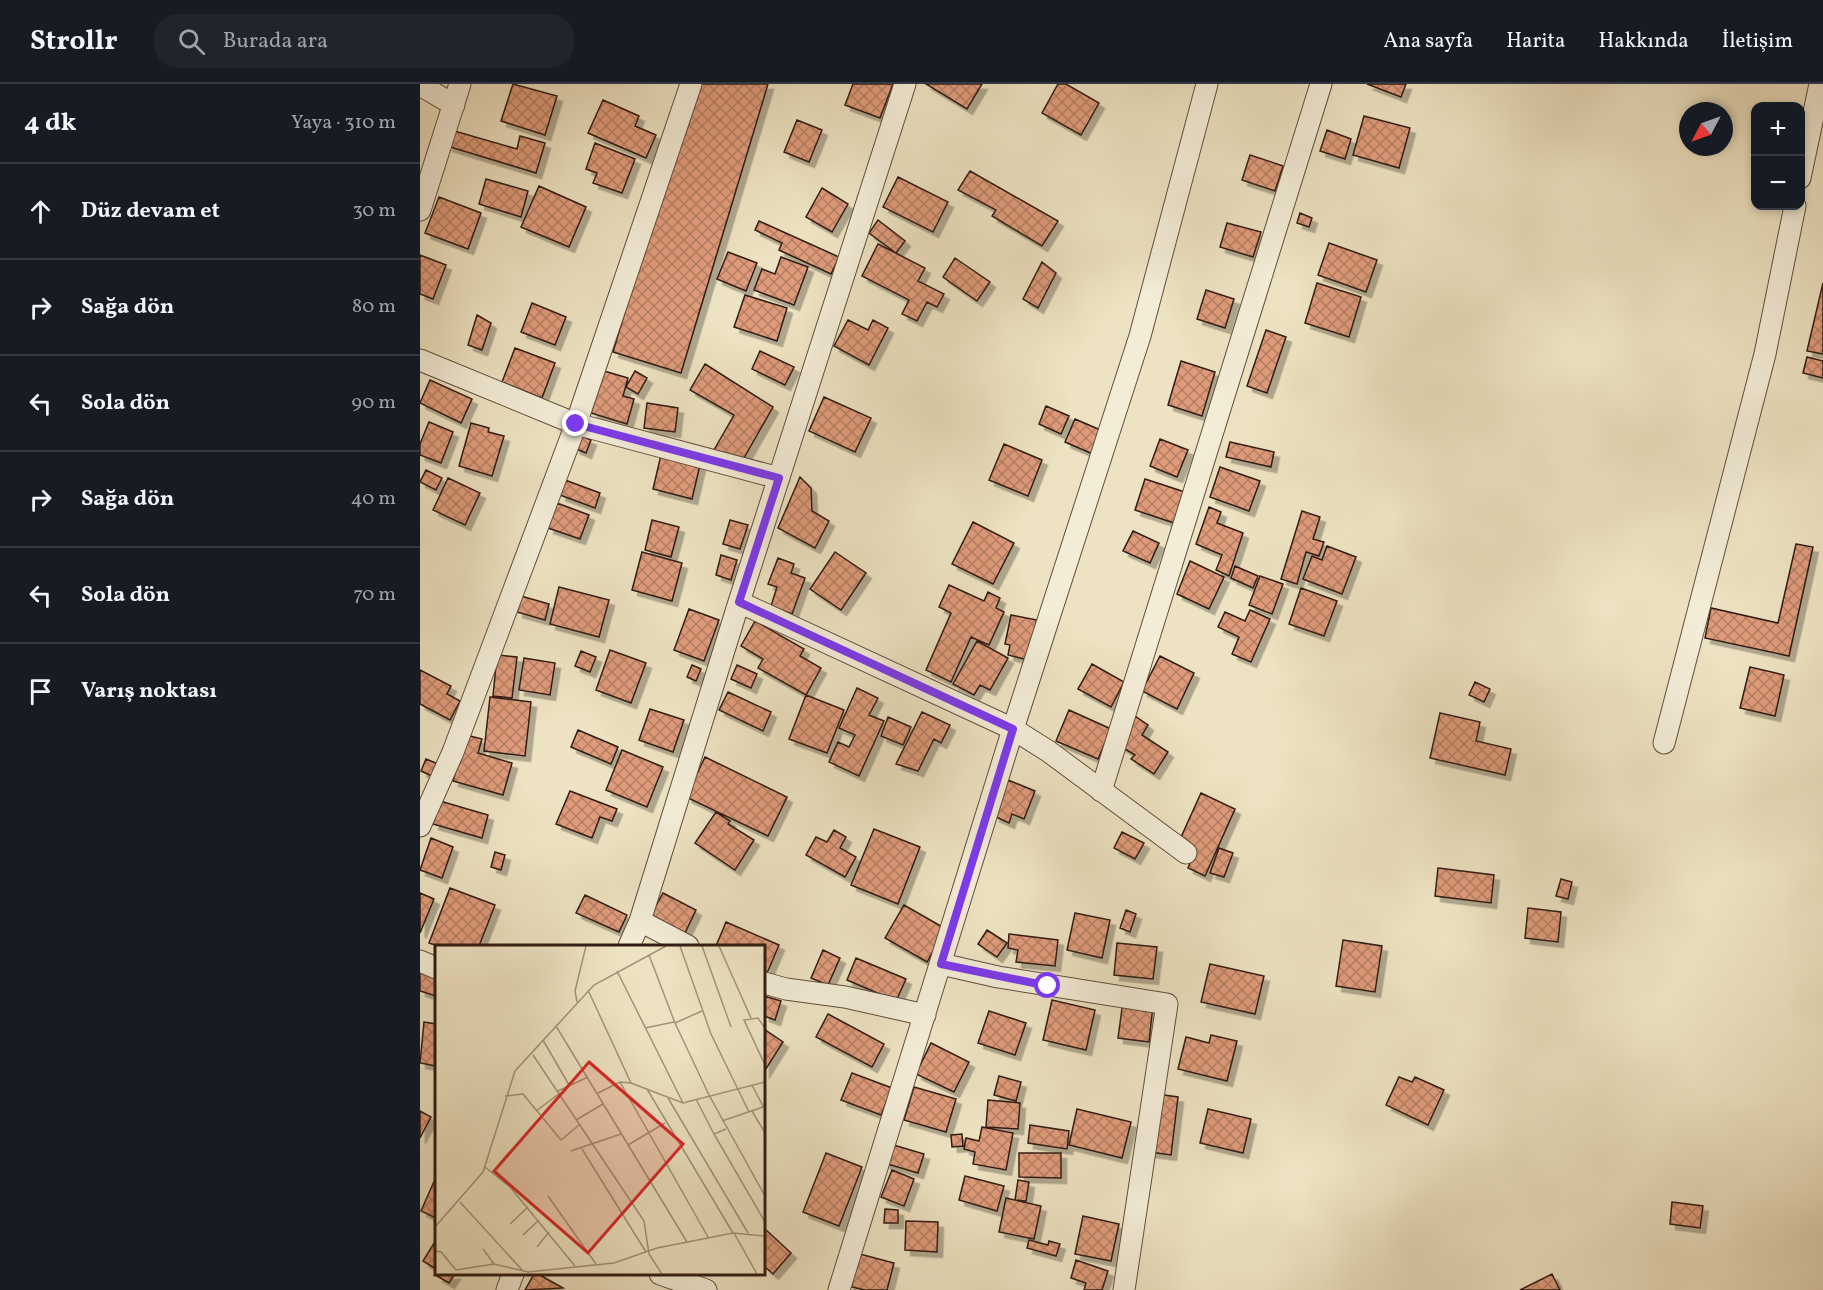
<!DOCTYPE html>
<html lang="tr">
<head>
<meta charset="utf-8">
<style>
  :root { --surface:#171b24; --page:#20242c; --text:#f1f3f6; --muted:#9ea1a6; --line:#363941 }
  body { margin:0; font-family:Vollkorn,serif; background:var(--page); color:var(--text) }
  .controls { position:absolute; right:18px; top:18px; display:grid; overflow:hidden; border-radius:12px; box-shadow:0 3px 9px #0003 }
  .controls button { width:54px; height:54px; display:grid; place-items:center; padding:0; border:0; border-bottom:2px solid var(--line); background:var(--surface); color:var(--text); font:30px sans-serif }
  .compass { position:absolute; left:1259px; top:18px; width:54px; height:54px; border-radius:50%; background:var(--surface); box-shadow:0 3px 9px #0003; rotate:229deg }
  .stop { position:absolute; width:18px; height:18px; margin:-14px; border:4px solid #7c3aed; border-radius:50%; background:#fff }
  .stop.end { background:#7c3aed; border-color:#fff; box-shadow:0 2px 6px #0008 }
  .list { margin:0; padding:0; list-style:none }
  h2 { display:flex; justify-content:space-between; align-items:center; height:78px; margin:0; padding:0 24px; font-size:26px }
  h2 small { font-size:20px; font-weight:400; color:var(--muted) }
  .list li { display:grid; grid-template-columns:39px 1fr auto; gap:18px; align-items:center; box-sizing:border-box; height:96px; padding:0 24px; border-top:2px solid var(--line) }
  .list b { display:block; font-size:22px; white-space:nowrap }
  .list em { font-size:20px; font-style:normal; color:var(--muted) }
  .icon { flex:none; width:33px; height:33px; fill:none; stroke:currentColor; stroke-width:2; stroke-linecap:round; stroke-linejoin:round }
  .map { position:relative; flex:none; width:1403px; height:1206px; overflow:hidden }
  header { display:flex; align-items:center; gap:36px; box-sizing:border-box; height:84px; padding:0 30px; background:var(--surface); border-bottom:2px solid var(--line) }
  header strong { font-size:28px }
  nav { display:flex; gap:33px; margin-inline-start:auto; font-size:21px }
  .search { width:420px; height:54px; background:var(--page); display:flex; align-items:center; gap:15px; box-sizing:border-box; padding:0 21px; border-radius:24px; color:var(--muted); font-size:22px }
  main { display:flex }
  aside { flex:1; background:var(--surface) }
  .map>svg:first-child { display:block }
  .building { fill:url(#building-cross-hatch); stroke:#321c13; stroke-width:1.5; filter:url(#shadow) }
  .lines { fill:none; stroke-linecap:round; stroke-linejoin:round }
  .minor-casing { stroke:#614e3e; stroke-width:23 }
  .minor { stroke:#f3ecd7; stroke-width:21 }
  .route { stroke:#7c3aed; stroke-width:8 }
  .inset-road { fill:none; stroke:#a2937b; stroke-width:1.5 }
  .view { fill:#d62828; fill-opacity:0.15; stroke:#d62828; stroke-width:3 }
  .inset-edge { fill:none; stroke:#321c13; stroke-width:3 }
</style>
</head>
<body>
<header>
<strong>Strollr</strong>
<div class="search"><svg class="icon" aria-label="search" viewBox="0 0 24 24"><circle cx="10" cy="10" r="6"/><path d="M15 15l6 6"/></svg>Burada ara</div>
<nav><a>Ana sayfa</a><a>Harita</a><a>Hakkında</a><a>İletişim</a></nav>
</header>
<main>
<aside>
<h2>4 dk<small>Yaya · 310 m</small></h2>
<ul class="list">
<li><svg class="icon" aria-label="ahead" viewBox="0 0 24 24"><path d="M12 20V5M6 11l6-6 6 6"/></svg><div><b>Düz devam et</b></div><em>30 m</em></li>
<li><svg class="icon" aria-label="right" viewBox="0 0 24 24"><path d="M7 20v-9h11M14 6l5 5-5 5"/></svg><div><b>Sağa dön</b></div><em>80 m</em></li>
<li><svg class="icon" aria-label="left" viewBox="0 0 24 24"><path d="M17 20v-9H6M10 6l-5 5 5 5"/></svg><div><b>Sola dön</b></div><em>90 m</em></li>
<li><svg class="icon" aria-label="right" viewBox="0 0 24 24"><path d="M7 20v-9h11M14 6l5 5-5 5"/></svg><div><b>Sağa dön</b></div><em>40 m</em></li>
<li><svg class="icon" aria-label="left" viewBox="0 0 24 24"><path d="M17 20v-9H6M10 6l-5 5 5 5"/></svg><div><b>Sola dön</b></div><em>70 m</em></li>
<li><svg class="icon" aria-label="arrive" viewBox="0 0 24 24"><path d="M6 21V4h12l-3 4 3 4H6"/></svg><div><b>Varış noktası</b></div></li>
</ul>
</aside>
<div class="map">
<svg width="1403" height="1206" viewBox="0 0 1403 1206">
  <defs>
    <pattern id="building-cross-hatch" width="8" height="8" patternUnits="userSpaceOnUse" patternTransform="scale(1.5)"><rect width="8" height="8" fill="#df9b7a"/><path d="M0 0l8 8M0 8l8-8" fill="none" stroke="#b57e63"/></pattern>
    <filter id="shadow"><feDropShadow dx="5.5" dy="5.5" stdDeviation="0" flood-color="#0004"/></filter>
  </defs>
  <rect width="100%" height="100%" fill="#ede2c1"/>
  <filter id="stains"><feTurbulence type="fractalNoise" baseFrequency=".00333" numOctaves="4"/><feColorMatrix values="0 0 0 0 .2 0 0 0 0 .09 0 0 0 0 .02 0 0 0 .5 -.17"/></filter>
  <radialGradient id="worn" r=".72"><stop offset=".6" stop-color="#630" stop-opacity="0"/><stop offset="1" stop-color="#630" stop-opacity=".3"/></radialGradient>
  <path class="building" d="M 93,0 L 137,12 L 125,51 L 81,37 Z
    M 273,0 L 348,0 L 261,289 L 193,268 Z
    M 433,0 L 473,0 L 460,34 L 425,21 Z
    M 506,0 L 562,0 L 547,25 Z
    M 638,0 L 646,0 L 679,19 L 661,51 L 622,29 Z
    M 947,0 L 986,0 L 981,13 Z
    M 183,16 L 219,32 L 215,42 L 236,51 L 226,74 L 168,49 Z
    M 944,32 L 990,44 L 979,84 L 933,71 Z
    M 377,36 L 402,46 L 389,78 L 364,68 Z
    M 31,46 L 97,65 L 100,52 L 125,59 L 116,89 L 27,62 Z
    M 907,46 L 931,55 L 925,75 L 900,67 Z
    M 175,59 L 215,75 L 202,109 L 173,99 L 177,89 L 166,85 Z
    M 830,71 L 863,82 L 855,107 L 822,96 Z
    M 550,87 L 638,137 L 622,162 L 572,132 L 576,126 L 538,106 Z
    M 478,93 L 528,118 L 513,148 L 463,123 Z
    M 66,95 L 108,107 L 101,133 L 59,120 Z
    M 119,102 L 166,123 L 149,163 L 101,143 Z
    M 402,104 L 428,120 L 412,148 L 386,133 Z
    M 19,113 L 61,129 L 48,165 L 5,149 Z
    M 880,129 L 892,134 L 889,143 L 877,139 Z
    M 458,136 L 485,157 L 476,169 L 449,149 Z
    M 339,137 L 419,173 L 411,190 L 359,166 L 362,159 L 335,146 Z
    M 807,139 L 841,148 L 833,173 L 800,163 Z
    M 909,159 L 957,176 L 946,208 L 898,191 Z
    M 458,160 L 505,184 L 498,197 L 524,210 L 517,223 L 507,218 L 497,237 L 482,230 L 489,216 L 442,192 Z
    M 308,168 L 337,179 L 326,207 L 297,195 Z
    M 0,171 L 26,181 L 13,215 L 0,210 Z
    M 361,173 L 388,183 L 374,221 L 334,206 L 342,185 L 355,190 Z
    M 535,174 L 570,198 L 557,217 L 523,193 Z
    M 622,178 L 636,189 L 618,224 L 603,215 Z
    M 897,199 L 941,213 L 929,253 L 885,239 Z
    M 1403,199 L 1403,270 L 1387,267 Z
    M 786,206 L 814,215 L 805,244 L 777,235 Z
    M 325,211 L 367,224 L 357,257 L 314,243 Z
    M 112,219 L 146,233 L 135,261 L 101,248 Z
    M 57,231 L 71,239 L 62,266 L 48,261 Z
    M 428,236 L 448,246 L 453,236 L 468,244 L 449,281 L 414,262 Z
    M 846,246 L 866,253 L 847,309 L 827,302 Z
    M 95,264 L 135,279 L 122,314 L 82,298 Z
    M 340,267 L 374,283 L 365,301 L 332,285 Z
    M 1387,273 L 1403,277 L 1403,294 L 1383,289 Z
    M 761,277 L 795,288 L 782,332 L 748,321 Z
    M 285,280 L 353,323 L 320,381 L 294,366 L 314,331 L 270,306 Z
    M 184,287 L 208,294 L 203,312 L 214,315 L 207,340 L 171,329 Z
    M 215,287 L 227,294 L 218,310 L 206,303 Z
    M 10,296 L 52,315 L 41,339 L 0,319 Z
    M 404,313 L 451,334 L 435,368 L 389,347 Z
    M 227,319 L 258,324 L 255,348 L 224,344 Z
    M 626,322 L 649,332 L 641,350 L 619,340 Z
    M 655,335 L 685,348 L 675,371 L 645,358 Z
    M 9,338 L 33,348 L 21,379 L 0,371 L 0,360 Z
    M 51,339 L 69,344 L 68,348 L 84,352 L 72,392 L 39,382 Z
    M 159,351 L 171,356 L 166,369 L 154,364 Z
    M 740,355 L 768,366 L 757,393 L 730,382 Z
    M 810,358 L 854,368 L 851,383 L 806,373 Z
    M 584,360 L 622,376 L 608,412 L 569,396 Z
    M 241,371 L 280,381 L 272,415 L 233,405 Z
    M 800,383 L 840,397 L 829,427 L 790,413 Z
    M 6,386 L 22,394 L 16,406 L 0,398 Z
    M 380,393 L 391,404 L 392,427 L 409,437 L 395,464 L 358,444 Z
    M 28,394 L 60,409 L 45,441 L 13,426 Z
    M 725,395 L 765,408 L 754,439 L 715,426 Z
    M 145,396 L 180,409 L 175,424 L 140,411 Z
    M 137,419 L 169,431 L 160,455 L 128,444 Z
    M 789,423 L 801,428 L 797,439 L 823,449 L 809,492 L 796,486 L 802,471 L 776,460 Z
    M 882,427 L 900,433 L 893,455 L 904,458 L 899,472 L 886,468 L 877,500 L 861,495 Z
    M 232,436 L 259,443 L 251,473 L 225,466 Z
    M 310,436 L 328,441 L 320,465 L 303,460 Z
    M 553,438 L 594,459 L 573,500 L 532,480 Z
    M 713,447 L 739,459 L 730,479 L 703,467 Z
    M 1376,460 L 1393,463 L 1369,572 L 1285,554 L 1291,524 L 1358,539 Z
    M 907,462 L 936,473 L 922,510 L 883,495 L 892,472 L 902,476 Z
    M 222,468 L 262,479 L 252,517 L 212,506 Z
    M 415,468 L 446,489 L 421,526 L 390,505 Z
    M 301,471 L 317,476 L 311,496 L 296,491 Z
    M 358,474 L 374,480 L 371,489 L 385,494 L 372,530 L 351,522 L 357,503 L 348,500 Z
    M 770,477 L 804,493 L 789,525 L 757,510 Z
    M 815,482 L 838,492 L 833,504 L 811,494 Z
    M 840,492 L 863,500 L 852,530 L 829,521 Z
    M 529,501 L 564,517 L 568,508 L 580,514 L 576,524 L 584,528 L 569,561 L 551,553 L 531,598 L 506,586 L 531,529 L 519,523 Z
    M 139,503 L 189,516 L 179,553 L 130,540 Z
    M 881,504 L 917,517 L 904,552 L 869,540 Z
    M 101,512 L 129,520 L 125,536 L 97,528 Z
    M 269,525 L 299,536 L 284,577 L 254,566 Z
    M 830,526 L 850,535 L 831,578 L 812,570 L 819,553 L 798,543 L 805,528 L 825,537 Z
    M 591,531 L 617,536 L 608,576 L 588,571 L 590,561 L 585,560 Z
    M 335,537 L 384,565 L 380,572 L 401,584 L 386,611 L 338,584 L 343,575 L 321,562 Z
    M 557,557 L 588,574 L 570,606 L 560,601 L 554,611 L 533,600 Z
    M 190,566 L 226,579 L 211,619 L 176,606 Z
    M 161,567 L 176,573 L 170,588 L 155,582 Z
    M 77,571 L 97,573 L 92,614 L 73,612 Z
    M 740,572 L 774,589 L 757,625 L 722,607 Z
    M 104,574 L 135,579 L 130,611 L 99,606 Z
    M 672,580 L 704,598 L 691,623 L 658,605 Z
    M 272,581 L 281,585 L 276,597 L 267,593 Z
    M 317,581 L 337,590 L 331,604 L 311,595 Z
    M 1330,583 L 1364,591 L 1355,632 L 1320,624 Z
    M 0,586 L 31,602 L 27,610 L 40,617 L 30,636 L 0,620 Z
    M 1055,598 L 1070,605 L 1064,618 L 1049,611 Z
    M 437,604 L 458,614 L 449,631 L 464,637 L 439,692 L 409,678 L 418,658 L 429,663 L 435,651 L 419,644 Z
    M 308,608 L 351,628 L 343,647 L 299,626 Z
    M 386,611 L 424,626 L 407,669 L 369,655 Z
    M 70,613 L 111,618 L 105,672 L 64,667 Z
    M 230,625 L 264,636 L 253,668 L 219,656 Z
    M 649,626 L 691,645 L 678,675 L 636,657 Z
    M 502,628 L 530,641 L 521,659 L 514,655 L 498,687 L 476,680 Z
    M 1020,629 L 1060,638 L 1056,657 L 1091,665 L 1085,691 L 1010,674 Z
    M 715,632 L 728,641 L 722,651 L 748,668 L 734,690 L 711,675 L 715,671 L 697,660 Z
    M 468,633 L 491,643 L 483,661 L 461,652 Z
    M 158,646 L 198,663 L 191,680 L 151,663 Z
    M 46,651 L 62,655 L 58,669 L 92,679 L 83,711 L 33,697 Z
    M 202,666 L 243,683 L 227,723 L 186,706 Z
    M 285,673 L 367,713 L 348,752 L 266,713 Z
    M 6,675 L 18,680 L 12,692 L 1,687 Z
    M 588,696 L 615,707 L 604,735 L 592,730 L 589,739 L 574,732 Z
    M 150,707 L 197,725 L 192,737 L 180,733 L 172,754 L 136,740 Z
    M 781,709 L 815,725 L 785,792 L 768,784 L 774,770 L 757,762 Z
    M 20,717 L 68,731 L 62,754 L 13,740 Z
    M 296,728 L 310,737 L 308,740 L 334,756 L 315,786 L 275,759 Z
    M 454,745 L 500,763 L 478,820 L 431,801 Z
    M 414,746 L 426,753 L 420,764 L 436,773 L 425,793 L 386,771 L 396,753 L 407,758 Z
    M 702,748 L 724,759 L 715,775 L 694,764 Z
    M 11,754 L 33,763 L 22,794 L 0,786 Z
    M 799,764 L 813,769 L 804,793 L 790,789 Z
    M 75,768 L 85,771 L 81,786 L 71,783 Z
    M 1018,784 L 1074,791 L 1071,819 L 1015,812 Z
    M 1141,795 L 1152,798 L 1148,815 L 1136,812 Z
    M 30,804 L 75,821 L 59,862 L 18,862 L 9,859 Z
    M 0,809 L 14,815 L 0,849 Z
    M 243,809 L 276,826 L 265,849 L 231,831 Z
    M 165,811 L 207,831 L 199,848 L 156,829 Z
    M 484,821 L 526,845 L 507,878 L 465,854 Z
    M 1108,824 L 1141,828 L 1138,858 L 1105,854 Z
    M 706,826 L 716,830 L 710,848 L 700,844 Z
    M 655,829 L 690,836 L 682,874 L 647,866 Z
    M 306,838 L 359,861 L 345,894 L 344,862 L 296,862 Z
    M 567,846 L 587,859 L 577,873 L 558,860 Z
    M 589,850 L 638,856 L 635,882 L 596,878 L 598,866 L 588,864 Z
    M 923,856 L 962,862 L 955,908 L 916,902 Z
    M 697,859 L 737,863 L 733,895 L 694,891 Z
    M 403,866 L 420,874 L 408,901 L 391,894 Z
    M 436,874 L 486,895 L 476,917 L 427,896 Z
    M 790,880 L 844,892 L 835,930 L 781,918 Z
    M 0,888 L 16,893 L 16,912 L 0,907 Z
    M 344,912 L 361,917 L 355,936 L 344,932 Z
    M 632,916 L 675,926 L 666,966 L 623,956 Z
    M 703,917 L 733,921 L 729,958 L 698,954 Z
    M 569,927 L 606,939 L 595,971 L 558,959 Z
    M 408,930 L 464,960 L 452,983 L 396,953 Z
    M 4,938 L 16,940 L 16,982 L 0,979 Z
    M 344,945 L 363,958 L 344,988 Z
    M 791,951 L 817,957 L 807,997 L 758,985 L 766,953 L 789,959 Z
    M 511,959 L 549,978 L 534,1008 L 496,990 Z
    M 432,989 L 472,1004 L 461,1031 L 421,1016 Z
    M 579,992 L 601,998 L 596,1017 L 574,1011 Z
    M 979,993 L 992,998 L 995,993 L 1024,1006 L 1008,1041 L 966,1021 Z
    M 494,1003 L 536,1015 L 526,1048 L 484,1036 Z
    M 737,1010 L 758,1013 L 751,1071 L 730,1068 Z
    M 568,1016 L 600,1019 L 598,1045 L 566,1043 Z
    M 657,1025 L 711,1038 L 702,1074 L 649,1061 Z
    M 788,1025 L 831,1035 L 823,1069 L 780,1059 Z
    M 0,1027 L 11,1033 L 0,1054 Z
    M 610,1041 L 649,1047 L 647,1065 L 608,1059 Z
    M 562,1043 L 593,1049 L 586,1086 L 553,1080 L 555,1068 L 544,1065 L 546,1054 L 559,1057 Z
    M 542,1050 L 543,1062 L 532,1063 L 531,1051 Z
    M 470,1060 L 504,1070 L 498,1089 L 464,1079 Z
    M 406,1069 L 442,1083 L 419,1142 L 383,1128 Z
    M 599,1069 L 641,1069 L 641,1094 L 599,1093 Z
    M 472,1086 L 494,1095 L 484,1122 L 461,1113 Z
    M 545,1092 L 584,1102 L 577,1127 L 539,1116 Z
    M 16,1093 L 16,1134 L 1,1127 Z
    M 598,1096 L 609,1098 L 606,1117 L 595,1116 Z
    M 586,1114 L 621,1122 L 614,1155 L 579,1148 Z
    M 1252,1118 L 1283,1122 L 1280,1144 L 1250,1140 Z
    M 465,1125 L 478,1126 L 478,1139 L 464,1139 Z
    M 663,1132 L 699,1140 L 691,1177 L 655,1170 Z
    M 486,1137 L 518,1138 L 517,1168 L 485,1166 Z
    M 344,1144 L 371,1169 L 353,1190 L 344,1182 Z
    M 16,1156 L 16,1185 L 3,1177 Z
    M 609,1156 L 628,1161 L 629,1157 L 640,1160 L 636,1172 L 607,1164 Z
    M 436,1169 L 474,1179 L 467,1206 L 445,1206 L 428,1202 Z
    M 656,1176 L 688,1187 L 682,1206 L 664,1206 L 666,1199 L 651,1194 Z
    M 19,1190 L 35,1190 L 29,1199 L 17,1192 Z
    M 114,1190 L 118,1190 L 143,1204 L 105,1206 Z
    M 1132,1190 L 1140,1206 L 1100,1206 Z"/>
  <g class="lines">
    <g class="minor-casing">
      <path id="minor" d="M 0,1 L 34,21
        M 1380,94 L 1400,0
        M 0,126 L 40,0
        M 0,276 L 156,340 L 359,394
        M 319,518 L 593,645 L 628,667 L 766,769
        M 1244,659 L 1345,270 L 1375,122
        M 681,707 L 901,0
        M 0,742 L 33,668 L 156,340 L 271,0
        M 220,837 L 268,862
        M 209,862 L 220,837 L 319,518 L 485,0
        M 0,877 L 16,884
        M 521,880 L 578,893 L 747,920 L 704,1206
        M 344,899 L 366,905 L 425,913 L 505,931
        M 240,1190 L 286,1206
        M 87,1206 L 93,1190
        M 419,1206 L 593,645 L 720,252 L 787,0"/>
    </g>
    <use href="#minor" class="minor"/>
  </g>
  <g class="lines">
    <path class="route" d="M 156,340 L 359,394 L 319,518 L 593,645 L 521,880 L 628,902"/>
  </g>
  <g transform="translate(15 861)">
    <rect width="330" height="330" fill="#ede2c1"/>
    <path class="inset-road" d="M 245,1 L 276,89 L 314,167M 267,1 L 296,82M 284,1 L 316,73M 214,10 L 240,78 L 274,150 L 330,251M 182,26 L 248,158M 153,45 L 196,138M 142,57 L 140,46 L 151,1M 240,78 L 267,66M 121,81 L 252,297M 210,83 L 239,77M 330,83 L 323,73 L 309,75 L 330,120M 108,95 L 134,140M 98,110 L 209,276 L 214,309 L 227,329M 185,137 L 273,292M 317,140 L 330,165M 212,144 L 298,288M 123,146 L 153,132M 163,148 L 185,137 L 196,138 L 248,158 L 330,137M 70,151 L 88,149 L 126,195 L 144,180M 233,153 L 313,288M 261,154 L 279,189M 101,166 L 125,148M 317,166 L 330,188M 141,175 L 168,159M 287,176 L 328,162M 291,184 L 279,189 L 330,277M 193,200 L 230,178M 147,204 L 211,307M 136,206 L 186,189M 50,222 L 75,242 L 140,321M 113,251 L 161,319M 25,257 L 88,326M 75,279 L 93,262M 0,282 L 48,227 L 80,126 L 159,40 L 231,1M 299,288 L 322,329M 88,290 L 104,275M 102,302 L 114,287M 48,304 L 59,319M 0,306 L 6,307 L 21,325 L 59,319 L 93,327 L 179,318 L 222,303 L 298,288 L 330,291"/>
    <path class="view" d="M 154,117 L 248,199 L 153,308 L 59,226 Z"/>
    <rect width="330" height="330" class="inset-edge"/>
  </g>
  <rect width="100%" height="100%" filter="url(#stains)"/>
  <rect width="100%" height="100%" fill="url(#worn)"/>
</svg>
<div class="controls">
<button>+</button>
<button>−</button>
</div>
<svg class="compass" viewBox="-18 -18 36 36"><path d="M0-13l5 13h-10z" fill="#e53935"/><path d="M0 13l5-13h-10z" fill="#9ea1a6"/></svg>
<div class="stop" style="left:628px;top:902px"></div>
<div class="stop end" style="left:156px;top:340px"></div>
</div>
</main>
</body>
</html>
